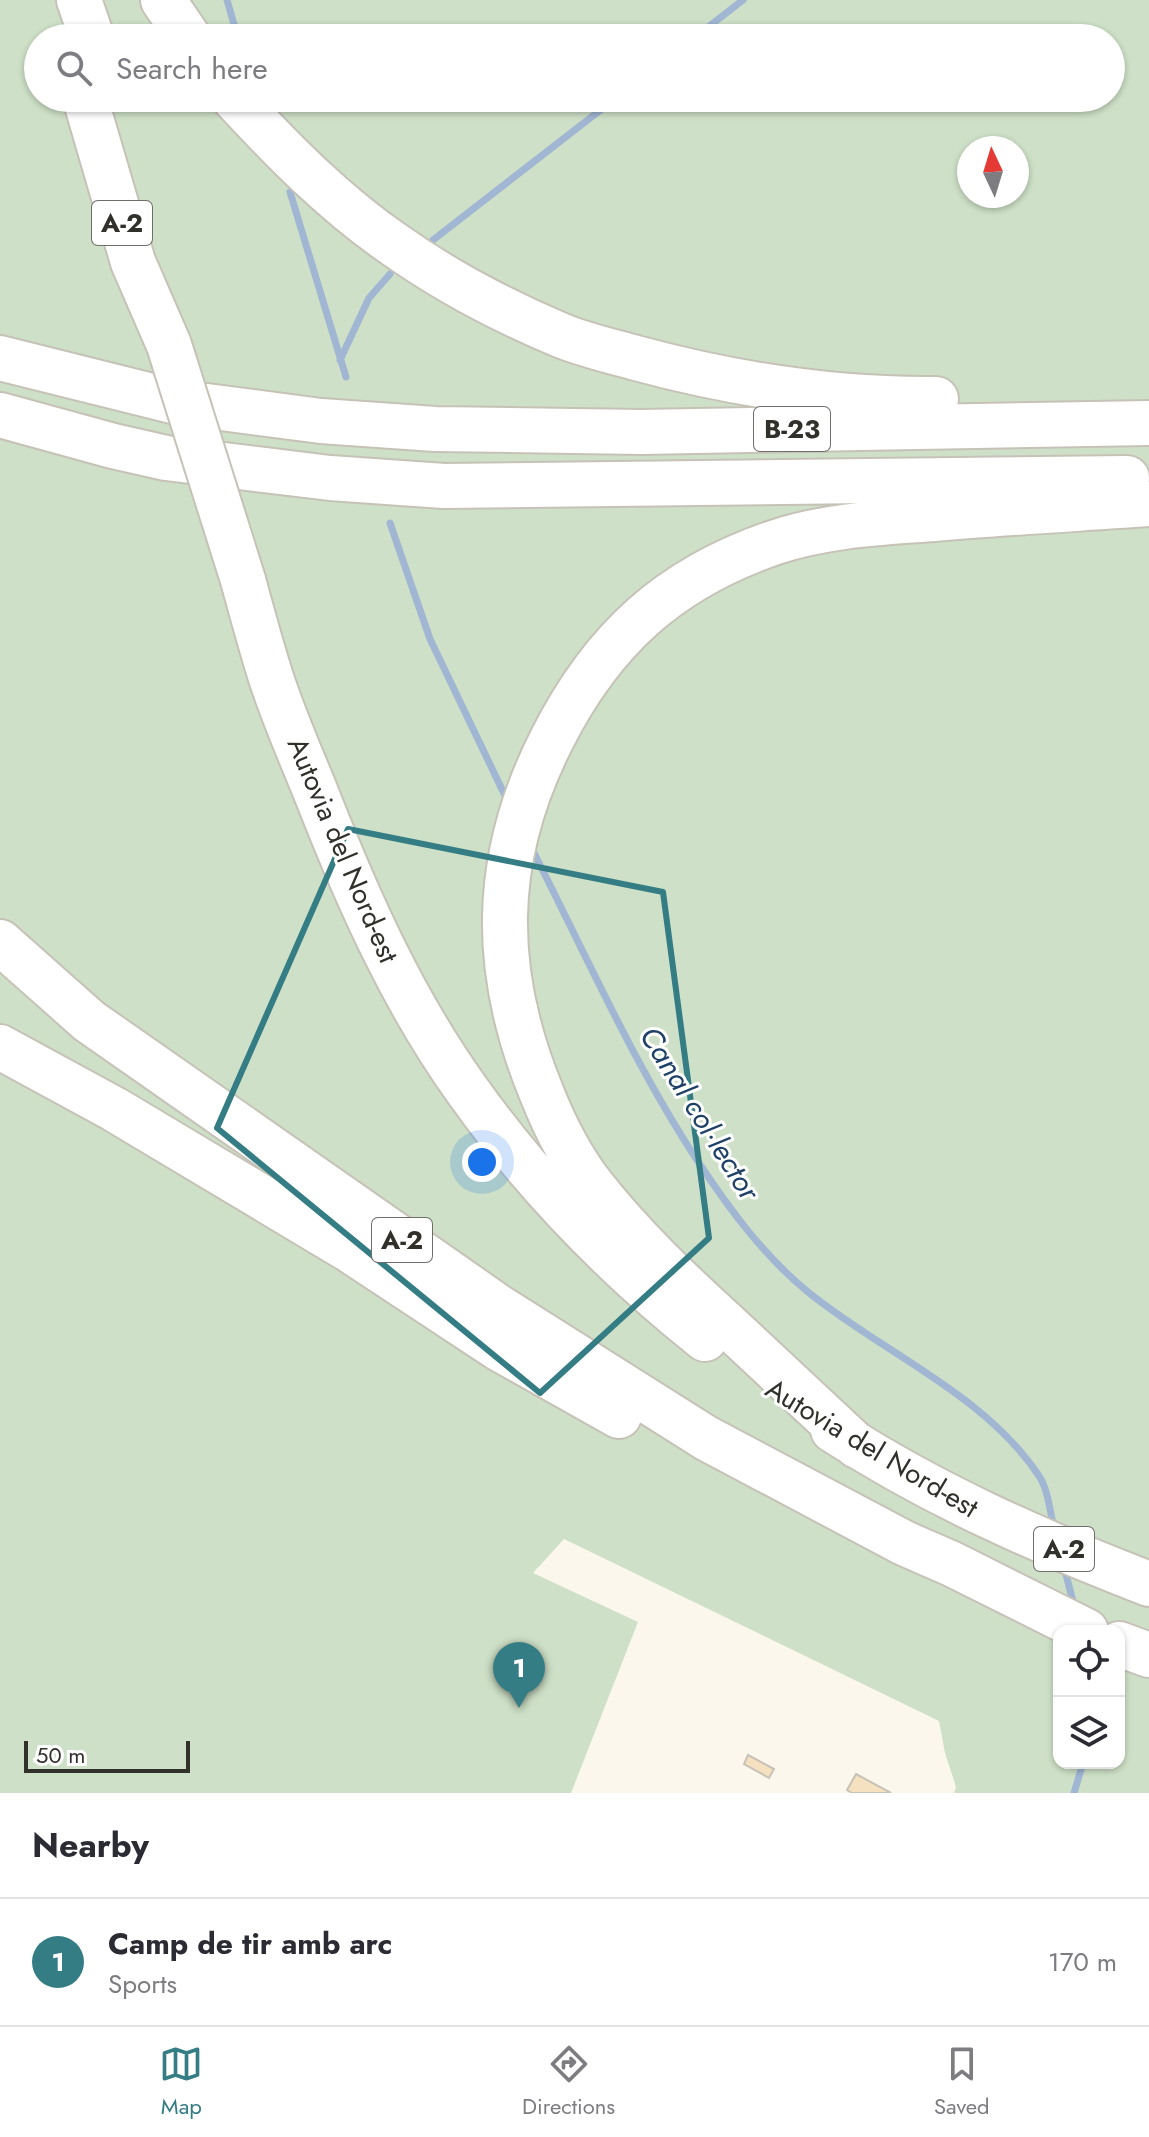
<!DOCTYPE html>
<html lang="en">
<head>
<meta charset="utf-8">
<style>
  :root { --surface:#fff; --page:#f7f7f7; --text:#2b2b33; --muted:#7c7c81; --line:#e1e1e2; --accent:#357d85 }
  body { margin:0; font-family:Jost,sans-serif; background:var(--page); color:var(--text) }
  .controls { position:absolute; right:24px; bottom:24px; display:grid; overflow:hidden; border-radius:16px; box-shadow:0 2px 6px #0004 }
  .controls button { width:72px; height:72px; display:grid; place-items:center; padding:0; border:0; border-bottom:2px solid var(--line); background:var(--surface); color:var(--text); font:40px sans-serif }
  .compass { position:absolute; left:957px; top:136px; width:72px; height:72px; border-radius:50%; background:var(--surface); box-shadow:0 2px 6px #0004; rotate:356deg }
  .scale { position:absolute; left:24px; bottom:20px; width:166px; box-sizing:border-box; padding-left:8px; border:4px solid #31302b; border-top:0; font-size:22px; line-height:28px; white-space:nowrap; color:#31302b; -webkit-text-stroke:6px #fff; paint-order:stroke }
  .you { position:absolute; left:482px; top:1162px; width:28px; height:28px; margin:-20px; border:6px solid #fff; border-radius:50%; background:#1a73e8; box-shadow:0 0 0 12px #1a73e833 }
  .badge { display:grid; place-items:center; width:52px; height:52px; border-radius:50%; background:var(--accent); color:#fff; font-size:26px; font-weight:700 }
  .pin { position:absolute; translate:-50% -66px; filter:drop-shadow(0 2px 4px #0008) }
  .pin::after { content:''; position:absolute; top:42px; width:28px; height:24px; background:inherit; clip-path:polygon(0 0,100% 0,50% 100%) }
  .list { margin:0; padding:0; list-style:none }
  h2 { display:flex; justify-content:space-between; align-items:center; height:104px; margin:0; padding:0 32px; font-size:34px }
  h2 small { font-size:26px; font-weight:400; color:var(--muted) }
  .list li { display:grid; grid-template-columns:52px 1fr auto; gap:24px; align-items:center; box-sizing:border-box; height:128px; padding:0 32px; border-top:2px solid var(--line) }
  .list b { display:block; font-size:30px; white-space:nowrap }
  .list p { margin:0; font-size:26px; white-space:nowrap; color:var(--muted) }
  .list em { font-size:26px; font-style:normal; color:var(--muted) }
  .icon { flex:none; width:44px; height:44px; fill:none; stroke:currentColor; stroke-width:2; stroke-linecap:round; stroke-linejoin:round }
  .map { position:relative; flex:none; width:1149px; height:1793px; overflow:hidden }
  .search { position:absolute; background:var(--surface); box-shadow:0 2px 6px #0004; left:24px; right:24px; top:24px; height:88px; display:flex; align-items:center; gap:20px; box-sizing:border-box; padding:0 28px; border-radius:44px; color:var(--muted); font-size:30px }
  .sheet { height:232px; background:var(--surface) }
  nav { display:flex; justify-content:space-around; align-items:center; box-sizing:border-box; height:112px; border-top:2px solid var(--line); background:var(--surface); font-size:22px; color:var(--muted) }
  nav a { display:grid; justify-items:center; gap:4px }
  nav .on { color:var(--accent) }
  .map>svg:first-child { display:block }
  .green { fill:#cee0c7; fill-rule:evenodd }
  .lines { fill:none; stroke-linecap:round; stroke-linejoin:round }
  .stream { stroke:#a0b6d3; stroke-width:7 }
  .building { fill:#f5e0c0; stroke:#c8c2b8; stroke-width:2 }
  .motorway-casing { stroke:#c6c2b7; stroke-width:48 }
  .motorway { stroke:#fff; stroke-width:44 }
  .motorway-bridge-casing { stroke:#c6c2b7; stroke-width:48; stroke-linecap:butt }
  .motorway-bridge { stroke:#fff; stroke-width:44 }
  .marked { fill:none; stroke:#357d85; stroke-width:6; stroke-linejoin:round }
  .labels { text-anchor:middle; dominant-baseline:central; stroke-width:6; stroke-linejoin:round; paint-order:stroke }
  .shield { fill:#fff; stroke:#6f6e6b; stroke-width:2 }
  .shield-label { font-size:26px; font-weight:bold; fill:#31302b }
  .street-label { font-size:28px; fill:#31302b; stroke:#fff }
  .water-label { font-size:30px; font-style:italic; fill:#1f4067; stroke:#fff }
</style>
</head>
<body>
<div class="map">
<svg width="1149" height="1793" viewBox="0 0 1149 1793">
  <rect width="100%" height="100%" fill="#fbf7ec"/>
  <path class="green" d="M 0,0 L 1149,0 L 1149,1793 L 954,1793 L 956,1787 L 945,1753 L 939,1721 L 564,1539 L 533,1573 L 638,1622 L 571,1793 L 0,1793 ZM 38,38 L 1111,38 L 1111,98 L 38,98 ZM 969,148 L 1017,148 L 1017,196 L 969,196 ZM 1059,1631 L 1119,1631 L 1119,1763 L 1059,1763 Z"/>
  <g class="lines">
    <path class="stream" d="M 227,0 L 238,38
      M 694,38 L 743,0
      M 290,192 L 346,377
      M 433,240 L 616,98
      M 340,360 L 369,298 L 390,274
      M 390,523 L 430,639 L 509,804
      M 531,847 C 585,953 633,1063 699,1163 C 730,1210 764,1256 808,1292 C 883,1353 985,1394 1039,1476 C 1048,1489 1050,1512 1054,1528
      M 1064,1567 L 1075,1609
      M 1074,1793 L 1083,1763"/>
  </g>
  <path class="building" d="M 748,1755 L 774,1769 L 769,1778 L 744,1764 Z
    M 856,1774 L 891,1793 L 852,1793 L 847,1790 Z"/>
  <g class="lines">
    <g class="motorway-casing">
      <path id="motorway" d="M 79,0 L 92,38
        M 163,0 L 189,38
        M 85,98 L 133,262 L 169,345
        M 234,98 C 283,151 335,204 395,245 C 446,281 503,311 560,335 C 584,345 611,351 636,358 C 732,384 836,400 936,399
        M 0,358 L 176,402 L 321,421 L 435,429 L 641,432 L 1149,423
        M 0,415 L 113,446 L 166,458 L 330,478 L 444,486 L 1127,478
        M 243,580 C 251,609 259,639 268,668 C 281,712 301,755 318,798 C 358,900 403,1001 467,1090 C 533,1183 616,1268 705,1339
        M 0,942 L 89,1021 L 497,1306 L 706,1438 L 904,1543 L 952,1564 L 1086,1631
        M 0,1047 L 114,1109 L 348,1249 L 498,1348 L 619,1416
        M 833,1430 C 931,1494 1040,1542 1149,1584
        M 857,1446 C 812,1404 767,1362 722,1320 C 677,1279 632,1236 594,1188 C 572,1160 555,1127 542,1094 C 491,971 491,859 552,739 C 602,640 669,578 776,542 C 827,525 881,523 934,519 C 1006,513 1077,509 1149,504
        M 1119,1644 L 1149,1655"/>
    </g>
    <use href="#motorway" class="motorway"/>
    <g class="motorway-bridge-casing">
      <path id="motorway-bridge" d="M 169,345 L 243,580"/>
    </g>
    <use href="#motorway-bridge" class="motorway-bridge"/>
  </g>
  <path class="marked" d="M 348,829 L 663,892 L 709,1238 L 540,1393 L 217,1128 Z"/>
  <g class="labels">
    <g class="shield">
      <rect x="92" y="201" width="60" height="44" rx="6"/>
      <rect x="754" y="407" width="76" height="44" rx="6"/>
      <rect x="372" y="1218" width="60" height="44" rx="6"/>
      <rect x="1034" y="1527" width="60" height="44" rx="6"/>
    </g>
    <g class="shield-label">
      <text x="122" y="223">A-2</text>
      <text x="792" y="429">B-23</text>
      <text x="402" y="1240">A-2</text>
      <text x="1064" y="1549">A-2</text>
    </g>
    <g class="street-label">
      <text transform="translate(343 850) rotate(67)">Autovia del Nord-est</text>
      <text transform="translate(872 1448) rotate(31)">Autovia del Nord-est</text>
    </g>
    <g class="water-label">
      <text transform="translate(700 1113) rotate(58)">Canal col·lector</text>
    </g>
  </g>
</svg>
<div class="controls">
<button><svg class="icon" aria-label="locate" viewBox="0 0 24 24"><circle cx="12" cy="12" r="6"/><path d="M12 2v4M12 18v4M2 12h4M18 12h4"/></svg></button>
<button><svg class="icon" aria-label="layers" viewBox="0 0 24 24"><path d="M12 4l9 5-9 5-9-5zM3 14l9 5 9-5"/></svg></button>
</div>
<svg class="compass" viewBox="-18 -18 36 36"><path d="M0-13l5 13h-10z" fill="#e53935"/><path d="M0 13l5-13h-10z" fill="#7c7c81"/></svg>
<div class="scale">50 m</div>
<div class="you"></div>
<div class="pin badge" style="left:519px;top:1708px">1</div>
<div class="search"><svg class="icon" aria-label="search" viewBox="0 0 24 24"><circle cx="10" cy="10" r="6"/><path d="M15 15l6 6"/></svg>Search here</div>
</div>
<section class="sheet">
<h2>Nearby<small></small></h2>
<ul class="list">
<li><span class="badge">1</span><div><b>Camp de tir amb arc</b><p>Sports</p></div><em>170 m</em></li>
</ul>
</section>
<nav>
<a class="on"><svg class="icon" aria-label="map" viewBox="0 0 24 24"><path d="M3 6l6-2 6 2 6-2v14l-6 2-6-2-6 2zM9 4v14M15 6v14"/></svg>Map</a>
<a><svg class="icon" aria-label="directions" viewBox="0 0 24 24"><path d="M12 3l9 9-9 9-9-9zM9 14v-3h6M13 9l2 2-2 2"/></svg>Directions</a>
<a><svg class="icon" aria-label="saved" viewBox="0 0 24 24"><path d="M7 4h10v16l-5-4-5 4z"/></svg>Saved</a>
</nav>
</body>
</html>
